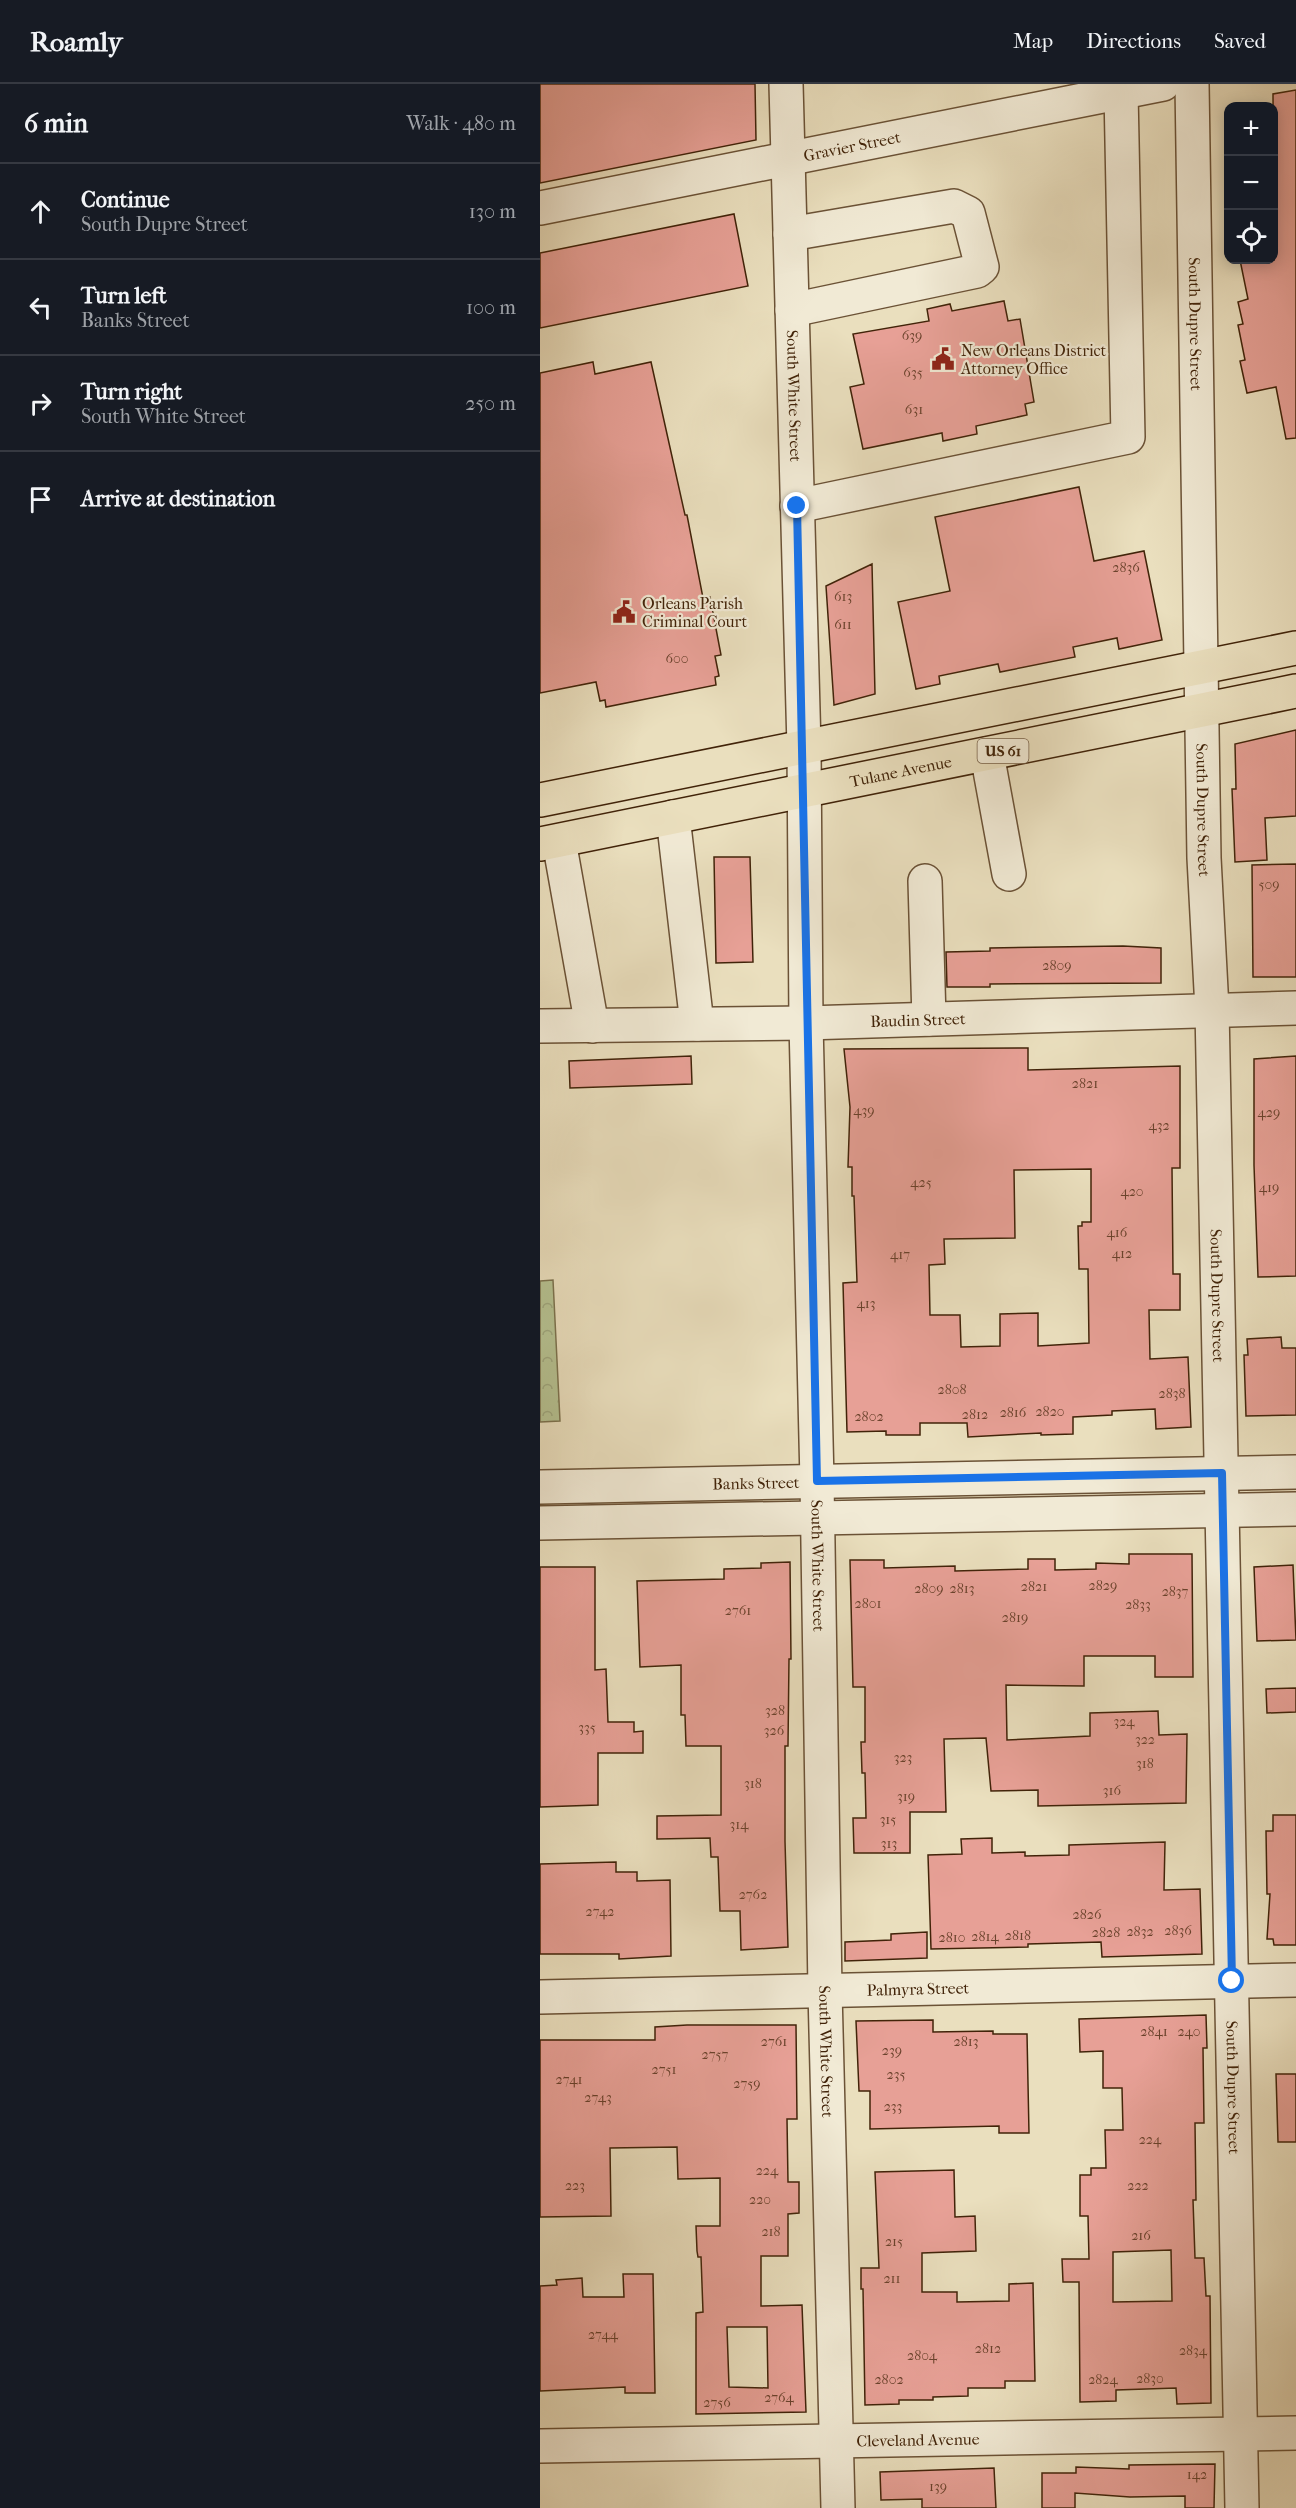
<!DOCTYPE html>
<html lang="en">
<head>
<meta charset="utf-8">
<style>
  :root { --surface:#171b24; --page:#242831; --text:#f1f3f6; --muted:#9ea1a6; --line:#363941 }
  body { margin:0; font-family:"IM FELL French Canon",serif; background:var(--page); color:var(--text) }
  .controls { position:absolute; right:18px; top:18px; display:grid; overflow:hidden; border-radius:12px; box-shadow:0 3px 15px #0003 }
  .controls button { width:54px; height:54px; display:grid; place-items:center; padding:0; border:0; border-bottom:2px solid var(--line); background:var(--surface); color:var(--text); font:30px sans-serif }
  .stop { position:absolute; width:18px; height:18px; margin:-14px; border:4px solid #1a73e8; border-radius:50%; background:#fff }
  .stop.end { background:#1a73e8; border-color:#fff; box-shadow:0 2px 6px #0008 }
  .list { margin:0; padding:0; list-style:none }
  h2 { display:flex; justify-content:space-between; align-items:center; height:78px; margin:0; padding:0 24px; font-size:26px }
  h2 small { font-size:20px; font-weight:400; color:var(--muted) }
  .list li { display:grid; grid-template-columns:39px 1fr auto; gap:18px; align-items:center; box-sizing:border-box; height:96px; padding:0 24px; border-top:2px solid var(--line) }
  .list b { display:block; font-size:22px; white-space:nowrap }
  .list p { margin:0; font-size:20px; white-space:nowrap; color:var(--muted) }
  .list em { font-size:20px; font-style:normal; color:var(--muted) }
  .icon { flex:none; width:33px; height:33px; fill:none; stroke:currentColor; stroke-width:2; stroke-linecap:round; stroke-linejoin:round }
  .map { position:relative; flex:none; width:756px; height:2424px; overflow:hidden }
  header { display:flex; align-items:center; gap:36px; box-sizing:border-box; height:84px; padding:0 30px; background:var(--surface); border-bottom:2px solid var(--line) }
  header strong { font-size:28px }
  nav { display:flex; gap:33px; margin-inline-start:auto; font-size:21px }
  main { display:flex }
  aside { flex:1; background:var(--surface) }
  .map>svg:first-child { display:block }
  .forest { fill:url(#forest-crowns); stroke:#7c724e; stroke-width:1.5 }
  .building { fill:#e7a096; stroke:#412309; stroke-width:1.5; fill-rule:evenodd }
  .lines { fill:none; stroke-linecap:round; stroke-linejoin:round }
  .minor-casing { stroke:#6b5236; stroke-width:36 }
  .major-casing { stroke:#412309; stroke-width:36 }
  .minor { stroke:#f1ead5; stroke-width:33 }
  .major { stroke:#eadfbe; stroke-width:33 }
  .route { stroke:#1a73e8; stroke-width:8 }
  .labels { text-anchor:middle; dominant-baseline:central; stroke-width:4.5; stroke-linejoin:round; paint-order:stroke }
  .number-label { font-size:14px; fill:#6a422c }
  .shield { fill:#f1ead5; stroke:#765f46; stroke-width:1.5 }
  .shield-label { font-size:15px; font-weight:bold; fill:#412309 }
  .street-label { font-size:16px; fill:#412309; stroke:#f1ead5 }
  .poi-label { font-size:16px; fill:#412309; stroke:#f1ead5; text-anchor:start }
</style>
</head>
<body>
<header>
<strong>Roamly</strong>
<nav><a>Map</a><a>Directions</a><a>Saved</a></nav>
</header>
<main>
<aside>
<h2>6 min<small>Walk · 480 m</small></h2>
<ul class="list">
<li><svg class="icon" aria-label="ahead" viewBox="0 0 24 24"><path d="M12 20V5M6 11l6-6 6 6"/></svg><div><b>Continue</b><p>South Dupre Street</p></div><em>130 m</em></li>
<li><svg class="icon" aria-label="left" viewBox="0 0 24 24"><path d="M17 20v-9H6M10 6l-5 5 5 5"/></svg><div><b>Turn left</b><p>Banks Street</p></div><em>100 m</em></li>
<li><svg class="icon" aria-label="right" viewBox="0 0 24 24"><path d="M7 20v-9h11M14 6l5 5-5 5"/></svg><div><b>Turn right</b><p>South White Street</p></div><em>250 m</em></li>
<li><svg class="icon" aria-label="arrive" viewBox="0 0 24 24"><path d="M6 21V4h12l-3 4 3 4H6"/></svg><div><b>Arrive at destination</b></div></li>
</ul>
</aside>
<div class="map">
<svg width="756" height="2424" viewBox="0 0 756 2424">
  <defs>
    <pattern id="forest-crowns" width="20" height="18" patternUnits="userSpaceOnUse" patternTransform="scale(1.5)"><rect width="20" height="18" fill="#b6c292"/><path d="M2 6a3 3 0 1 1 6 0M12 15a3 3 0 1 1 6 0" fill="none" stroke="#9ea67d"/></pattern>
  </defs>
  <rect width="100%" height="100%" fill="#eadfbe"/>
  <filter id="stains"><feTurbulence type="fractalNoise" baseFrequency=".00333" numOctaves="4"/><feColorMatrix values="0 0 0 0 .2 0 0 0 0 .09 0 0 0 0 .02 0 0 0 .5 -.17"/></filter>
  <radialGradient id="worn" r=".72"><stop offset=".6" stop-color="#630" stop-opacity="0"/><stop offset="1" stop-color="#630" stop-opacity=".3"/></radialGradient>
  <path class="forest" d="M 13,1196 L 20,1337 L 0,1338 L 0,1197 Z"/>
  <path class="building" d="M 0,0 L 215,0 L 216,56 L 0,99 Z
    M 756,6 L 756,354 L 746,355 L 736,303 L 707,309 L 700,277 L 705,276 L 698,241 L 703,240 L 698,218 L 708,215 L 700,176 L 734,176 L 733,10 Z
    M 194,130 L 208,202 L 0,244 L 0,169 Z
    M 464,217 L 468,237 L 480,235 L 494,318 L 485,320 L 487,331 L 436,342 L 437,350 L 403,357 L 402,349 L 323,365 L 310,303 L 324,300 L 313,250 L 389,237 L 387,225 L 410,220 L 412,227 Z
    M 53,278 L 55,290 L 111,278 L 145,431 L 147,431 L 163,514 L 170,513 L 181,571 L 175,572 L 179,592 L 175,593 L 176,601 L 66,623 L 65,616 L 60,617 L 56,598 L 0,609 L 0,289 Z
    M 539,403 L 554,477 L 604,467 L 622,556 L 579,565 L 577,554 L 533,563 L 535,573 L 460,588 L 458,580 L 399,592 L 400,600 L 376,605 L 358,518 L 410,507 L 395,433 Z
    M 332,480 L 335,610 L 294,621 L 286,502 Z
    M 756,646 L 756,732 L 725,734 L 727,776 L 695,778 L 692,705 L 696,705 L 695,660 Z
    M 174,773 L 210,773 L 213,878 L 176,879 Z
    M 756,780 L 756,893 L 713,893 L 712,781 Z
    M 583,862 L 621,864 L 621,899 L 450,900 L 450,903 L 407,903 L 406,868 L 450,867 L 450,864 Z
    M 488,964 L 488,986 L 640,982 L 640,1084 L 632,1084 L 633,1190 L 640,1190 L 640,1226 L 609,1226 L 610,1275 L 648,1273 L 651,1343 L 616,1345 L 615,1325 L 572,1327 L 572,1331 L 533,1333 L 533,1350 L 501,1351 L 501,1349 L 428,1353 L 427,1339 L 380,1339 L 380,1351 L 346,1351 L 346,1347 L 307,1348 L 303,1199 L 317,1198 L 314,1112 L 312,1112 L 312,1083 L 308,1083 L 310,1023 L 304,965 ZM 551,1085 L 551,1138 L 542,1138 L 542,1142 L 538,1142 L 539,1185 L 548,1185 L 549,1259 L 498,1262 L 498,1229 L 460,1230 L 460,1262 L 421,1263 L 420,1231 L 390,1231 L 389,1181 L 405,1180 L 404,1155 L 475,1154 L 474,1086 Z
    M 151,972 L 152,1000 L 30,1004 L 29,977 Z
    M 756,972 L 756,1192 L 718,1193 L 714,1081 L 714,975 Z
    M 741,1253 L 742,1264 L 756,1264 L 756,1331 L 706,1332 L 704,1271 L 708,1271 L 707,1255 Z
    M 589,1470 L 652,1470 L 653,1593 L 615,1593 L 615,1572 L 544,1572 L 544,1602 L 466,1601 L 467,1656 L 550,1652 L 550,1629 L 618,1627 L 619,1651 L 647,1650 L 646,1719 L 498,1722 L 498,1706 L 451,1707 L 446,1654 L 404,1655 L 406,1728 L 370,1728 L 370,1769 L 314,1769 L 313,1734 L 326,1734 L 325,1689 L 322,1689 L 321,1658 L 325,1658 L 325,1603 L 313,1603 L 310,1476 L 344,1476 L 344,1484 L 415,1482 L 415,1487 L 488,1485 L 488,1475 L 515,1475 L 515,1486 L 556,1485 L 556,1479 L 589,1480 Z
    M 250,1478 L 251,1575 L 249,1575 L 248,1662 L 245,1662 L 245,1757 L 248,1863 L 201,1866 L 200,1827 L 180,1827 L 178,1773 L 171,1773 L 170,1754 L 117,1755 L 117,1732 L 181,1731 L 181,1662 L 146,1662 L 145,1631 L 141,1631 L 141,1581 L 100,1583 L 97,1497 L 184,1495 L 184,1485 L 221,1484 L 221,1479 Z
    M 753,1481 L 756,1556 L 717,1557 L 714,1483 Z
    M 0,1483 L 55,1483 L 55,1586 L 66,1585 L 68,1638 L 94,1638 L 94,1648 L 103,1647 L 103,1669 L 58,1669 L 58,1721 L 0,1723 Z
    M 756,1604 L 756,1628 L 727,1629 L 726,1605 Z
    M 733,1731 L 756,1731 L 756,1861 L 734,1861 L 733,1855 L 727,1855 L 730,1810 L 727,1810 L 726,1747 L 733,1747 Z
    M 452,1754 L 452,1769 L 485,1768 L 485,1772 L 529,1771 L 529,1761 L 625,1758 L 624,1806 L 660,1805 L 662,1870 L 562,1873 L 561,1858 L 488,1860 L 488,1863 L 391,1865 L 388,1771 L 422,1770 L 421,1755 Z
    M 76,1778 L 76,1788 L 97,1788 L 97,1797 L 130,1796 L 131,1872 L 79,1875 L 79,1870 L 0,1870 L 0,1780 Z
    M 387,1848 L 387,1874 L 305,1877 L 305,1858 L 351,1856 L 351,1850 Z
    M 666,1931 L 667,1964 L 663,1964 L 664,2039 L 655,2039 L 656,2116 L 653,2116 L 655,2174 L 664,2174 L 666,2212 L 670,2212 L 671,2319 L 637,2320 L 636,2304 L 576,2306 L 576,2317 L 540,2318 L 539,2198 L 523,2198 L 522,2175 L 549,2175 L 548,2132 L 540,2132 L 540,2091 L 551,2091 L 551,2084 L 566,2084 L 565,2046 L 583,2046 L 582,2004 L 563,2004 L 563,1967 L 540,1968 L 539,1935 ZM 631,2166 L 632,2217 L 573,2218 L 573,2168 Z
    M 393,1936 L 393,1948 L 453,1947 L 453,1950 L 487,1950 L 489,2049 L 459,2049 L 459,2042 L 330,2045 L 330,2007 L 319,2007 L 316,1937 Z
    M 147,1941 L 256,1941 L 257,2035 L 247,2035 L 248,2098 L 259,2098 L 259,2129 L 248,2130 L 248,2172 L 221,2172 L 221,2222 L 262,2221 L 266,2328 L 156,2330 L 156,2229 L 163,2228 L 161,2173 L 158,2173 L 157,2167 L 156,2142 L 180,2142 L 180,2094 L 138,2095 L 137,2063 L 70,2064 L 71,2132 L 0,2133 L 0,1956 L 115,1956 L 115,1943 ZM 187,2243 L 227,2243 L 228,2304 L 189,2303 Z
    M 736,1990 L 756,1990 L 756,2058 L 738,2058 Z
    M 414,2086 L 415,2133 L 435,2132 L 436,2167 L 382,2169 L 382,2208 L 417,2208 L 417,2218 L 469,2217 L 469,2200 L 493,2199 L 495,2297 L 465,2297 L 465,2304 L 428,2304 L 428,2312 L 393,2313 L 393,2316 L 359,2316 L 359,2320 L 325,2321 L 323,2205 L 321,2205 L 321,2184 L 339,2184 L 335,2088 Z
    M 83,2190 L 113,2190 L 115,2309 L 85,2309 L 85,2303 L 0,2307 L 0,2202 L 17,2201 L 16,2196 L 42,2194 L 43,2213 L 84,2213 Z
    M 675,2380 L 674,2424 L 645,2424 L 645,2412 L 590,2413 L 535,2409 L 535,2424 L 502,2424 L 502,2389 L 536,2389 L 536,2383 L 589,2385 L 589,2381 Z
    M 454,2384 L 456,2424 L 382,2424 L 382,2415 L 341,2416 L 340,2388 Z"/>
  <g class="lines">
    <g class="minor-casing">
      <g id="minor">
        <path id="s1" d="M 246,0 L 264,663 L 266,939 L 277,1397 L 285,1907 L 298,2424"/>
        <path id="s2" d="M 652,0 L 664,774 L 672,925 L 702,2424"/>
        <path id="s3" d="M 0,124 L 623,0"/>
        <path d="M 250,150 L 414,122 L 428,129 L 442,183 L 437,187 L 252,226"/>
        <path d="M 257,422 L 588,353 L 581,8"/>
        <path d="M 447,670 L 469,790"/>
        <path d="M 133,733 L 157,940"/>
        <path d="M 19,757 L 52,942"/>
        <path d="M 385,797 L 389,935"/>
        <path id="s4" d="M 0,942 L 266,939 L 756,924"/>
        <path id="s5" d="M 0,1403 L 756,1388"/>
        <path d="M 0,1439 L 756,1425"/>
        <path id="s6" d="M 0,1913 L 756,1896"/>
        <path id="s7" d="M 0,2362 L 756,2349"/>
      </g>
    </g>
    <g class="major-casing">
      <g id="major">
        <path d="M 0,716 L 756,564"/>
        <path id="s8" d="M 0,760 L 756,607"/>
      </g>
    </g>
    <use href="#minor" class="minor"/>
    <use href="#major" class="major"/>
  </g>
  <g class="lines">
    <path class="route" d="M 257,422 L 277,1397 L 682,1389 L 692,1897"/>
  </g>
  <defs>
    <g id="civic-bare" transform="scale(1.8)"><path d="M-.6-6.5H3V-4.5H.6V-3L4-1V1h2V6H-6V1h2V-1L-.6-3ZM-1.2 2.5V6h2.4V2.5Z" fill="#8f2418" stroke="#f1ead5" stroke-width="2.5" paint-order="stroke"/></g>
  </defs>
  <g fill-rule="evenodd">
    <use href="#civic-bare" x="403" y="275"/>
    <use href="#civic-bare" x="84" y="528"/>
  </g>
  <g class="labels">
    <g class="number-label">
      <text x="372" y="251">639</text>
      <text x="373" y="288">635</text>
      <text x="374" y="325">631</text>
      <text x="586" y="483">2836</text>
      <text x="303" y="512">613</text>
      <text x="303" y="540">611</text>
      <text x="137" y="574">600</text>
      <text x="729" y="800">509</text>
      <text x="517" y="881">2809</text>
      <text x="545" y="999">2821</text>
      <text x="324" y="1026">439</text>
      <text x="729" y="1028">429</text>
      <text x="619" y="1041">432</text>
      <text x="381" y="1098">425</text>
      <text x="729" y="1103">419</text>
      <text x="592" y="1107">420</text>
      <text x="577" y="1148">416</text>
      <text x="582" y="1169">412</text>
      <text x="360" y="1170">417</text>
      <text x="326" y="1219">413</text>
      <text x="412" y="1305">2808</text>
      <text x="632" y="1309">2838</text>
      <text x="510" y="1327">2820</text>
      <text x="473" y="1328">2816</text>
      <text x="435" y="1330">2812</text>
      <text x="329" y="1332">2802</text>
      <text x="563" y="1501">2829</text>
      <text x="494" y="1502">2821</text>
      <text x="389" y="1504">2809</text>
      <text x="422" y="1504">2813</text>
      <text x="635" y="1507">2837</text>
      <text x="328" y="1519">2801</text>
      <text x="598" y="1520">2833</text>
      <text x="198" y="1526">2761</text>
      <text x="475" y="1533">2819</text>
      <text x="235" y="1626">328</text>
      <text x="584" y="1637">324</text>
      <text x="47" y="1643">335</text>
      <text x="234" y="1646">326</text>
      <text x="605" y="1655">322</text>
      <text x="363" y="1673">323</text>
      <text x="605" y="1679">318</text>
      <text x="213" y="1699">318</text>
      <text x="572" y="1706">316</text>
      <text x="366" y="1712">319</text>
      <text x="348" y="1735">315</text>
      <text x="199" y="1740">314</text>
      <text x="349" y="1759">313</text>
      <text x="213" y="1810">2762</text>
      <text x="60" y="1827">2742</text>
      <text x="547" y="1830">2826</text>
      <text x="638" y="1846">2836</text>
      <text x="600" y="1847">2832</text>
      <text x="566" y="1848">2828</text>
      <text x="478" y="1851">2818</text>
      <text x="445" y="1852">2814</text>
      <text x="412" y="1853">2810</text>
      <text x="614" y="1947">2841</text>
      <text x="649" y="1947">240</text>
      <text x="234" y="1957">2761</text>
      <text x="426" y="1957">2813</text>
      <text x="352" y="1966">239</text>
      <text x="175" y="1970">2757</text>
      <text x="124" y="1985">2751</text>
      <text x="356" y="1990">235</text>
      <text x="29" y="1995">2741</text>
      <text x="207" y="1999">2759</text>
      <text x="58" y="2013">2743</text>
      <text x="353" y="2022">233</text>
      <text x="610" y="2055">224</text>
      <text x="227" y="2086">224</text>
      <text x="35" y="2101">223</text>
      <text x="598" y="2101">222</text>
      <text x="220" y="2115">220</text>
      <text x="231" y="2147">218</text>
      <text x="601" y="2151">216</text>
      <text x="354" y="2157">215</text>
      <text x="352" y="2194">211</text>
      <text x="63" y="2250">2744</text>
      <text x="448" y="2264">2812</text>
      <text x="653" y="2266">2834</text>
      <text x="382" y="2271">2804</text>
      <text x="610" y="2294">2830</text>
      <text x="349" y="2295">2802</text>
      <text x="563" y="2295">2824</text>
      <text x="239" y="2313">2764</text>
      <text x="177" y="2318">2756</text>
      <text x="657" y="2390">142</text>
      <text x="398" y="2402">139</text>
    </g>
    <rect class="shield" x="437.5" y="655" width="51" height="24" rx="4.5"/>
    <g class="shield-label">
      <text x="463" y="667">US 61</text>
    </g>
    <g class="street-label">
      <text stroke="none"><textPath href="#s3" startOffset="318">Gravier Street</textPath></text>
      <text stroke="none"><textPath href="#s2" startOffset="240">South Dupre Street</textPath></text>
      <text stroke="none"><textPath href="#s1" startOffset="312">South White Street</textPath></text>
      <text stroke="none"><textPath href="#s8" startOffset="368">Tulane Avenue</textPath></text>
      <text stroke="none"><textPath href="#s2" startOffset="726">South Dupre Street</textPath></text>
      <text stroke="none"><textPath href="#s4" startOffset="378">Baudin Street</textPath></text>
      <text stroke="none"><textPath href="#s2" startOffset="1212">South Dupre Street</textPath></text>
      <text stroke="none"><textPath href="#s5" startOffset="216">Banks Street</textPath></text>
      <text stroke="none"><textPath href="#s1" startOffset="1482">South White Street</textPath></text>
      <text stroke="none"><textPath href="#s6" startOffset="378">Palmyra Street</textPath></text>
      <text stroke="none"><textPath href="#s1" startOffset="1968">South White Street</textPath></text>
      <text stroke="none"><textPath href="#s2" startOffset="2004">South Dupre Street</textPath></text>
      <text stroke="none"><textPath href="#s7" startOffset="378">Cleveland Avenue</textPath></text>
    </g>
    <g class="poi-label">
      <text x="421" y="266">New Orleans District<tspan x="421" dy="18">Attorney Office</tspan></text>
      <text x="102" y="519">Orleans Parish<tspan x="102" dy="18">Criminal Court</tspan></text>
    </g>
  </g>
  <rect width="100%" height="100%" filter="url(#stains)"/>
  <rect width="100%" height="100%" fill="url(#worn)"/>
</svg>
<div class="controls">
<button>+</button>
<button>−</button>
<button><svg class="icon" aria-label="locate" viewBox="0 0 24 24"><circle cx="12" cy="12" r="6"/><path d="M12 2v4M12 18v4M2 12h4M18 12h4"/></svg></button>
</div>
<div class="stop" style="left:692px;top:1897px"></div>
<div class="stop end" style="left:257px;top:422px"></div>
</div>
</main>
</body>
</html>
